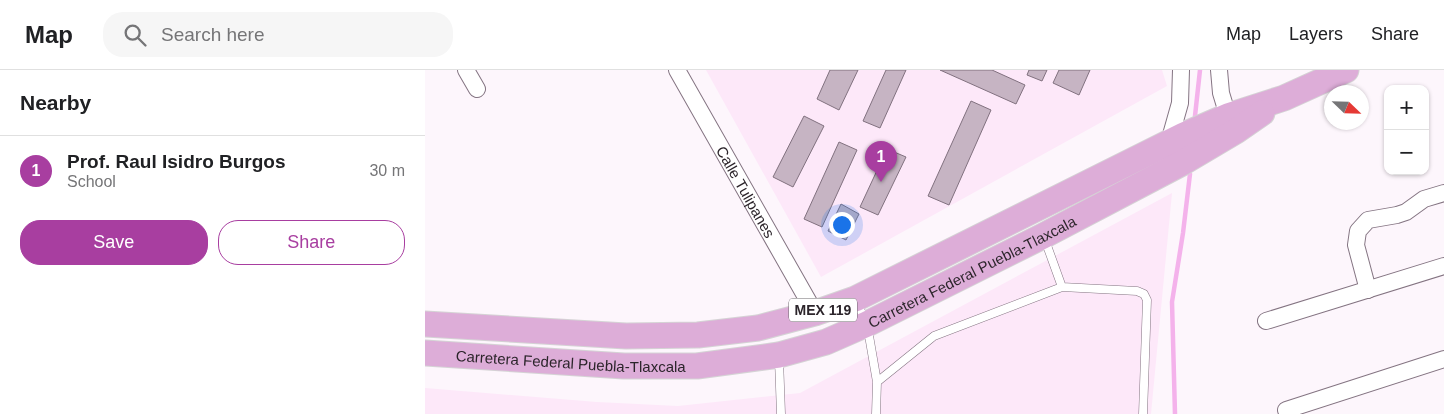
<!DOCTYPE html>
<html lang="en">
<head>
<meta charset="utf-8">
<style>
  :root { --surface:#fff; --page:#f6f6f6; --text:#202124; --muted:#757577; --line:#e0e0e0; --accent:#a83ea0 }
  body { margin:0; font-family:Arial,sans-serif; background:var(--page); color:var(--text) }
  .controls { position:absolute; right:15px; top:15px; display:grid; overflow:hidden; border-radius:10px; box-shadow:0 1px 4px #0004 }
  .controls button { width:45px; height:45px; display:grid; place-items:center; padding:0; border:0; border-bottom:1px solid var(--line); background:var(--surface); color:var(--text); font:25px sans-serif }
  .compass { position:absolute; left:899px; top:15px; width:45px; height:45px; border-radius:50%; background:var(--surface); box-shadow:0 1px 4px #0004; rotate:113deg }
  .you { position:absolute; left:416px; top:154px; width:18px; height:18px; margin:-12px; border:4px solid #fff; border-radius:50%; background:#1a73e8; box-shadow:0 0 0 8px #1a73e833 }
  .badge { display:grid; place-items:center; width:32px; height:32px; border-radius:50%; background:var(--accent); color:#fff; font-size:16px; font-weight:700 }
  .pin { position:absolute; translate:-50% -41px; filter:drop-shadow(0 1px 2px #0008) }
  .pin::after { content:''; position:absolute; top:26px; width:18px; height:15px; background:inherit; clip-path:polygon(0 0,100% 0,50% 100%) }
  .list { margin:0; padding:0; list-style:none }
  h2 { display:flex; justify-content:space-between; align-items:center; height:65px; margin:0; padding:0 20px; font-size:21px }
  h2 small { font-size:16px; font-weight:400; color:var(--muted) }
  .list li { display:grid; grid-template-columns:32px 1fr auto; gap:15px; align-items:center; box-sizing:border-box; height:70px; padding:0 20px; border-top:1px solid var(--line) }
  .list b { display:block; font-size:19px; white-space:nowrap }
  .list p { margin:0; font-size:16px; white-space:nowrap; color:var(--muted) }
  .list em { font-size:16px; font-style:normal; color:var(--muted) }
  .actions { display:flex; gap:10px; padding:15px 20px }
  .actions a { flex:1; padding:11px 0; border:1px solid var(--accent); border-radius:20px; text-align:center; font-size:18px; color:var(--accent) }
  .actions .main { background:var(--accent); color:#fff }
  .icon { flex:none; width:28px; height:28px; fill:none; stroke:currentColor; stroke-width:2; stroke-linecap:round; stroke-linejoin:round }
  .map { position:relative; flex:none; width:1019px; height:344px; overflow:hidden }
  header { display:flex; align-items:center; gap:30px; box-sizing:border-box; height:70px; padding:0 25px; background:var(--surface); border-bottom:1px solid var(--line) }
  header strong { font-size:24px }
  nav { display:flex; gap:28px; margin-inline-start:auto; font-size:18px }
  .search { width:350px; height:45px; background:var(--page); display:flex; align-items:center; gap:12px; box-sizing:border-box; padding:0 18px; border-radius:20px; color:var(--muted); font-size:19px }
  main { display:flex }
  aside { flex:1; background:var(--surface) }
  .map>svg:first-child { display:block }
  .built { fill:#fde8f9 }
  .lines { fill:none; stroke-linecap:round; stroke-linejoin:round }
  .stream { stroke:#f4b2eb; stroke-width:4.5 }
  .building { fill:#c6b4c3; stroke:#81717f }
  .lane-casing { stroke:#847482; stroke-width:9 }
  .street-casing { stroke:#847482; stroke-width:18 }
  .primary-casing { stroke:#d5d3d5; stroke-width:27 }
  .lane { stroke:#fff; stroke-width:8 }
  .street { stroke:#fff; stroke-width:16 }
  .primary { stroke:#ddadd8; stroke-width:25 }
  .labels { text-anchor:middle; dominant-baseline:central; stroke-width:4; stroke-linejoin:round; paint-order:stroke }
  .shield { fill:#fff; stroke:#6b666b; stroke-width:1 }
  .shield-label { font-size:14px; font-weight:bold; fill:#2c252b }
  .street-label { font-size:15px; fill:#2c252b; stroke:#fff }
</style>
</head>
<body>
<header>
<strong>Map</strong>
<div class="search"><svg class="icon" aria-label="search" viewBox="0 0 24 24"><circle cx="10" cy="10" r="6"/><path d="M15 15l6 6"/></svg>Search here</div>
<nav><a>Map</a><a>Layers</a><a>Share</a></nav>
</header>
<main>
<aside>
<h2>Nearby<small></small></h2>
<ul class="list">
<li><span class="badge">1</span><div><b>Prof. Raul Isidro Burgos</b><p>School</p></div><em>30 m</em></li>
</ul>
<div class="actions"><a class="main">Save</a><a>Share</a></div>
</aside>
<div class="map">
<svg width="1019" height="344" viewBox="0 0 1019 344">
  <rect width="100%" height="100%" fill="#fdf6fc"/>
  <path class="built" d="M 281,0 L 737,0 L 742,16 L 396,207 Z
    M 747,123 L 726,344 L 0,344 L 0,318 L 172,332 L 253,336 L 375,323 Z"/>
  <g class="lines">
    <path class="stream" d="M 770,46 L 775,0
      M 750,344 L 747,232 L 758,163 L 765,104"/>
  </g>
  <path class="building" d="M 405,0 L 433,0 L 414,40 L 392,29 Z
    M 461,0 L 481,0 L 455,58 L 438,51 Z
    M 515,0 L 567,0 L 600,15 L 591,34 Z
    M 604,0 L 622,0 L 617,11 L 602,5 Z
    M 634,0 L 665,0 L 654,25 L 628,13 Z
    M 546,31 L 566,40 L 524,135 L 503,126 Z
    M 379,46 L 399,56 L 368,117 L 348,107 Z
    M 414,72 L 432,80 L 397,157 L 379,149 Z
    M 462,79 L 481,87 L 453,145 L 435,137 Z
    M 416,134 L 434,144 L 421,170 L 403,161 Z"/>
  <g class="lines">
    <g class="lane-casing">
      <path id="lane" d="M 620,170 L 637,217
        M 431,231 L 442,254 L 452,312 L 451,344
        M 354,289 L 356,344
        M 452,312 L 509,266 L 637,217 L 712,221 L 719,224 L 722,230 L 718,344"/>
    </g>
    <g class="street-casing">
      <g id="street">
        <path d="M 41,0 L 52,19"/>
        <path id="s1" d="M 252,0 L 390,243"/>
        <path d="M 794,0 L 796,23 L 803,46"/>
        <path d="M 744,72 L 755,33 L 756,0"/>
        <path d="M 943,220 L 931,175 L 933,161 L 943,150 L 972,145 L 981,142 L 999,129 L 1019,123"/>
        <path d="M 841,251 L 1019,196"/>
        <path d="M 861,340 L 1019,289"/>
      </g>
    </g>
    <g class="primary-casing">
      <g id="primary">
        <path d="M 0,254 L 201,266 L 273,265 L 333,258 L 390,243 L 430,229 L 759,65 L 803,46 L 859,28 L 921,0"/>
        <path id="s2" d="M 0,283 L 199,296 L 272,296 L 354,285 L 401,272 L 442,254 L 618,166 L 757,93 L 811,61 L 837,43"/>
      </g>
    </g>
    <use href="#lane" class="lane"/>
    <use href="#street" class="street"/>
    <use href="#primary" class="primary"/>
  </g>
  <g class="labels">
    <rect class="shield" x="364" y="228.5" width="68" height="23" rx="4"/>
    <g class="shield-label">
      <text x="398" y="240">MEX 119</text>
    </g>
    <g class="street-label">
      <text stroke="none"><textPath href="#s1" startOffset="140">Calle Tulipanes</textPath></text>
      <text stroke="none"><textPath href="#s2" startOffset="566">Carretera Federal Puebla-Tlaxcala</textPath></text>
      <text stroke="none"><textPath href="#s2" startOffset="146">Carretera Federal Puebla-Tlaxcala</textPath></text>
    </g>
  </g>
</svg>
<div class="controls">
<button>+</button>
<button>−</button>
</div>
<svg class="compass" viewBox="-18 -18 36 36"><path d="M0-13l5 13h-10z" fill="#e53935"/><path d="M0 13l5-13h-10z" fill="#757577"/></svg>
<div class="you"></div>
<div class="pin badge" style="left:456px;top:112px">1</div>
</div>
</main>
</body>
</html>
